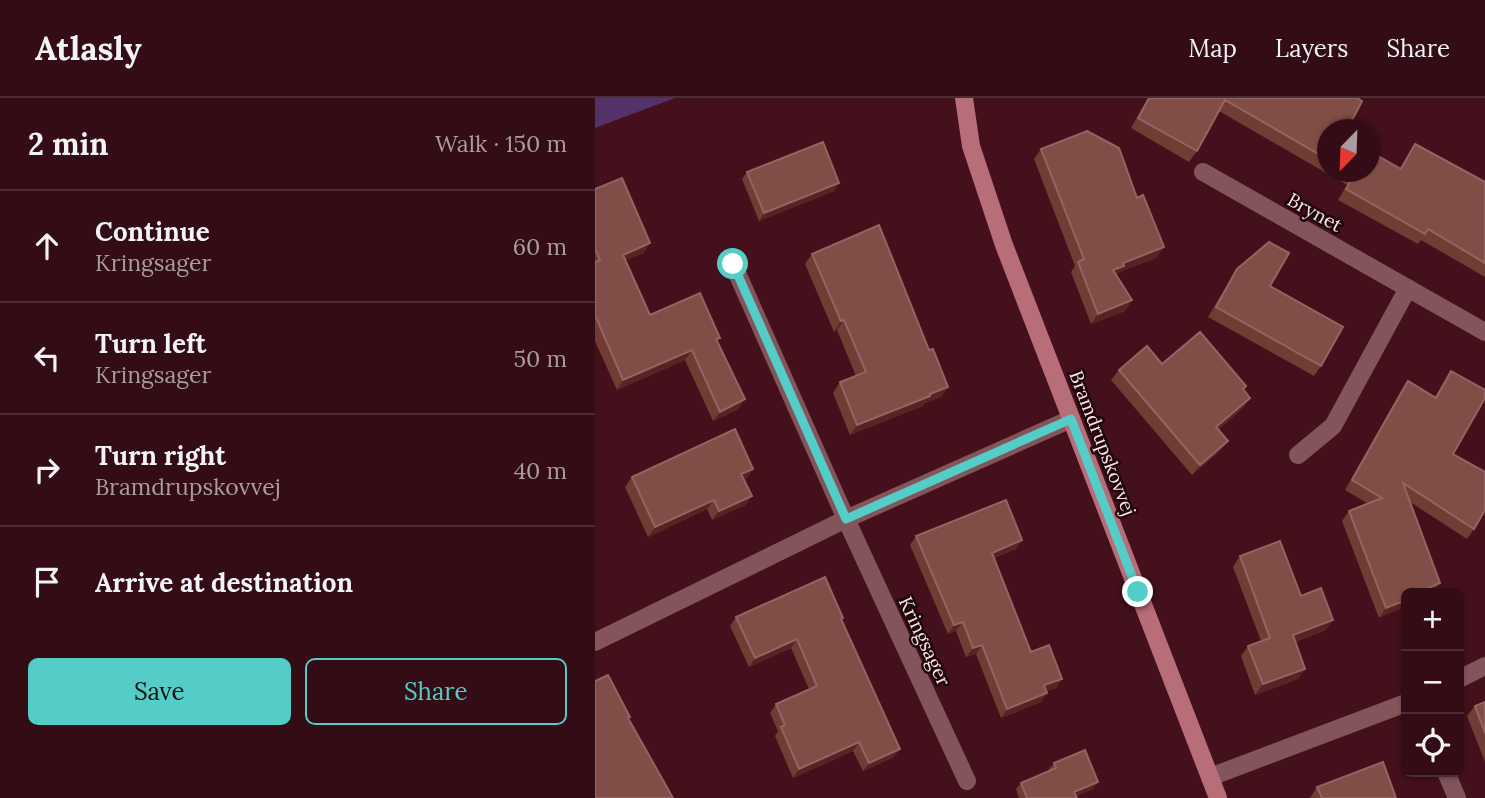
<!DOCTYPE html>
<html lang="en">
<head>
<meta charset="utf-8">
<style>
  :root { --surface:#330c15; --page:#3b151e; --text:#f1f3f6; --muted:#a99ba0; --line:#4e2c34; --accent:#54cdc8 }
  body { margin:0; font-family:Lora,serif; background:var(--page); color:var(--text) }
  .controls { position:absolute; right:21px; bottom:21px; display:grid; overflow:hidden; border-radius:10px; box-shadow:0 2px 5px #0004 }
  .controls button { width:63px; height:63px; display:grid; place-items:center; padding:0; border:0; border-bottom:2px solid var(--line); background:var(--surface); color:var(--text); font:35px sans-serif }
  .compass { position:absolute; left:722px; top:21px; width:63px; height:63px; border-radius:50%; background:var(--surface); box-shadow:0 2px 5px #0004; rotate:203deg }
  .stop { position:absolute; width:21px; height:21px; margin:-16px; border:5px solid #54cdc8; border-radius:50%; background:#fff }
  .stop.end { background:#54cdc8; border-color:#fff; box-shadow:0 2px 7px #0008 }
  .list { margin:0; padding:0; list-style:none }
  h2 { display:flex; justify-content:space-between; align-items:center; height:91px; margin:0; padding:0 28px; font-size:30px }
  h2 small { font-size:23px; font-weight:400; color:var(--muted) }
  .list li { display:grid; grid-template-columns:46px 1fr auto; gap:21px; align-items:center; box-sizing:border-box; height:112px; padding:0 28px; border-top:2px solid var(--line) }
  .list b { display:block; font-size:26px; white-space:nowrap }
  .list p { margin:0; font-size:23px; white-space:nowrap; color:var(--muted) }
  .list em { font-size:23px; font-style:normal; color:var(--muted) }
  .actions { display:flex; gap:14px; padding:21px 28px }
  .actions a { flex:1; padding:16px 0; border:2px solid var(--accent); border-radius:10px; text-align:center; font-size:24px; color:var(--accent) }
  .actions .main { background:var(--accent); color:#111 }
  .icon { flex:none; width:38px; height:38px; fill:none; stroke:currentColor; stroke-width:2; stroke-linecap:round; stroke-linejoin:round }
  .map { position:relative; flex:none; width:890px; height:700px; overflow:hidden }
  header { display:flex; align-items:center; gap:42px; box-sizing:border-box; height:98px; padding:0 35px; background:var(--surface); border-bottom:2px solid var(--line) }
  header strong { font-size:33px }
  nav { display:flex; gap:38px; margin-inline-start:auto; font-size:24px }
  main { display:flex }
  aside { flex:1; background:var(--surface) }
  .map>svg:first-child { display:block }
  .green { fill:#543169 }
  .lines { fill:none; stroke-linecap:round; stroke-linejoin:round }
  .street { stroke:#83555b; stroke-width:18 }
  .secondary { stroke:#b86e79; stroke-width:18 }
  .wall { fill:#713c34 }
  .shaded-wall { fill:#582323 }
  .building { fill:#804e47; stroke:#946560; stroke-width:2 }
  .route { stroke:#54cdc8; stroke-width:9 }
  .labels { text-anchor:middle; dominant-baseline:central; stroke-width:5; stroke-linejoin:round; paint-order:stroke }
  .street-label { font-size:19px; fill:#fee2e5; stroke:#1d070a }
</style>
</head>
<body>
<header>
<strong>Atlasly</strong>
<nav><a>Map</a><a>Layers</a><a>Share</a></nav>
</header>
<main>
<aside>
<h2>2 min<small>Walk · 150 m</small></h2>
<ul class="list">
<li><svg class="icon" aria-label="ahead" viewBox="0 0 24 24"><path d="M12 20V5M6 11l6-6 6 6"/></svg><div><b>Continue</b><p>Kringsager</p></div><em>60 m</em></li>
<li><svg class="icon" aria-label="left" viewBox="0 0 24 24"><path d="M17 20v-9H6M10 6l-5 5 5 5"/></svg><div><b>Turn left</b><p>Kringsager</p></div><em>50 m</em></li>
<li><svg class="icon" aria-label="right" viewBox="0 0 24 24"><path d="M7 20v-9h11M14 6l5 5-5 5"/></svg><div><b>Turn right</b><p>Bramdrupskovvej</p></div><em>40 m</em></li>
<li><svg class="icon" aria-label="arrive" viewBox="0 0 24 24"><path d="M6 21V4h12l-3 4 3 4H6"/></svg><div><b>Arrive at destination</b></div></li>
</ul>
<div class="actions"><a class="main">Save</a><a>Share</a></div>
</aside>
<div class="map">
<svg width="890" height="700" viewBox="0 0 890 700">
  <rect width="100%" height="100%" fill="#44101c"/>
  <path class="green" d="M 0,0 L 80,0 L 0,30 Z"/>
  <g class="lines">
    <path class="street" d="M 608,74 L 890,234
      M 138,166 L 251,421 L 372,683
      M 703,357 L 738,328 L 813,190
      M 0,544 L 251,421 L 476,321
      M 864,581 L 890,568
      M 851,674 L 862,700
      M 615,679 L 811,605"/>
    <path class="secondary" d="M 369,0 L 376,48 L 409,147 L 623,700"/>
  </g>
  <path class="wall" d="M 553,0 L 762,0 L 732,32 L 732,74 L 774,74 L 805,70 L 820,46 L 890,84 L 890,179 L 826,142 L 823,146 L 743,102 L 752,87 L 624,13 L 602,53 L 594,64 L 536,30 Z
    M 446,51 L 542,100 L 569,149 L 561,160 L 524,174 L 521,178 L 537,202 L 530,213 L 496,226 L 476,174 L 480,168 L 439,61 Z
    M 152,74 L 239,93 L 164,123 L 147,81 Z
    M 0,91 L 49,155 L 30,162 L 55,217 L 125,240 L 122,243 L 144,311 L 118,323 L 90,262 L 22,292 L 0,243 Z
    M 217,156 L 334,252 L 353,289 L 346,299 L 330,305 L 328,308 L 255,337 L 238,295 L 245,284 L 261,278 L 242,232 L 239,234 L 210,166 Z
    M 642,171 L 675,188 L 726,268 L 719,278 L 613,219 L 635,182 Z
    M 567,266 L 651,288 L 649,292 L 655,300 L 648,310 L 623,332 L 625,353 L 597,377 L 516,282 L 524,272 Z
    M 856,273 L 858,356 L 879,431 L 872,441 L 815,404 L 811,495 L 784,520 L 747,423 L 754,413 L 772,405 L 750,392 L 806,293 L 813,283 L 840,299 Z
    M 158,371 L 151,381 L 149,382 L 157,398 L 150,407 L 117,422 L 112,411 L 53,439 L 30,389 L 37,379 Z
    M 321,438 L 427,442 L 421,451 L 399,460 L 436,554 L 467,581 L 461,590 L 452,593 L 446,604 L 406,620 L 381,556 L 371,559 L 361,533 L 353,536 L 315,447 Z
    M 645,458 L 706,498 L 731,532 L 700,544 L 710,571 L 703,581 L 660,597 L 646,558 L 653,548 L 666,543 L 638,469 Z
    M 141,519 L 246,523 L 299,659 L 268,673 L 258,653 L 198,680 L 180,638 L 183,633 L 175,615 L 181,606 L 214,591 L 196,550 L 154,569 L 135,528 Z
    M 890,604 L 890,664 L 872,618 L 880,608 Z
    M 459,665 L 503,684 L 498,691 L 481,698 L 482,700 L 424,700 L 421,691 L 426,685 L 455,673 L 454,671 Z
    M 722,689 L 801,700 L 715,700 Z"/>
  <path class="shaded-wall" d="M 244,85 L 239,93 L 164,123 L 169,115 Z
    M 55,145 L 49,155 L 21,166 L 28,157 Z
    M 569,149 L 561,160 L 524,174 L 521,178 L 518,172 L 528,165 Z
    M 537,202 L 530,213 L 496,226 L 503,216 Z
    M 249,222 L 242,232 L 239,234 L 246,223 Z
    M 97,252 L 90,262 L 22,292 L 28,282 Z
    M 353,289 L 346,299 L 330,305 L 328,308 L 255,337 L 262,327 Z
    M 655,300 L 648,310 L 614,339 L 621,329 Z
    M 150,301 L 144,311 L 118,323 L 125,314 Z
    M 633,343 L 625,353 L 597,377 L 605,367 Z
    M 158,371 L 151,381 L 140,386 L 146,376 Z
    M 157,398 L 150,407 L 117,422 L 124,413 Z
    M 119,402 L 112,411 L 53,439 L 60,429 Z
    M 427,442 L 421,451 L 390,464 L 397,455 Z
    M 845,485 L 838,495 L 828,495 L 831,491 Z
    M 811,502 L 811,509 L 784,520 L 791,510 Z
    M 738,522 L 731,532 L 690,547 L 698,537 Z
    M 368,524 L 361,533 L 353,536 L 359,527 Z
    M 202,541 L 196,550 L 154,569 L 160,560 Z
    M 387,547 L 381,556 L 371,559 L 378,550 Z
    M 710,571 L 703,581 L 660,597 L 668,586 Z
    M 467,581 L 461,590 L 443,597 L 449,587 Z
    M 452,595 L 446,604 L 406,620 L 412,611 Z
    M 264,644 L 258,653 L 198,680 L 204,671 Z
    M 305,651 L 299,659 L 268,673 L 274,665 Z
    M 503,684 L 498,691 L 475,700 L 479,694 Z"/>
  <path class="building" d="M 554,0 L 762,0 L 767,3 L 752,32 L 732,32 L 732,61 L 630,2 L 602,53 L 543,20 Z
    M 492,33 L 524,50 L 542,100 L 548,97 L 569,149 L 528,165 L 529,168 L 518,172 L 537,202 L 503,216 L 483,164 L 489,161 L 446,51 Z
    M 228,44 L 244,85 L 169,115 L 152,74 Z
    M 820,46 L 890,84 L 890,165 L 833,131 L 830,136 L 751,91 L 759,76 L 754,74 L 774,74 L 774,53 L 806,71 Z
    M 27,80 L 55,145 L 28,157 L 55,217 L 105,195 L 125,240 L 121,241 L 150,301 L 125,314 L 97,252 L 28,282 L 0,217 L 0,164 L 5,162 L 0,151 L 0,91 Z
    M 284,127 L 334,252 L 338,251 L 353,289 L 335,296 L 335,298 L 262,327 L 245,284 L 271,274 L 249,222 L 246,223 L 217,156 Z
    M 674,144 L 694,155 L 675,188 L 748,229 L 726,268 L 621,209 L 642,171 Z
    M 605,234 L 651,288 L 648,291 L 655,300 L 621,329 L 633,343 L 605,367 L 524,272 L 552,248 L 567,266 Z
    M 856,273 L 890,292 L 890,300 L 858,356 L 890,374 L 890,412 L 879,431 L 808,385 L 845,485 L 831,491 L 832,494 L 829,495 L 811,495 L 811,502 L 791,510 L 754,413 L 787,400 L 757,382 L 813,283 L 841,300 Z
    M 140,331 L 158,371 L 146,376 L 157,398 L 124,413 L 119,402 L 60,429 L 37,379 Z
    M 411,402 L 427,442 L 397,455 L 436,554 L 454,547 L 467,581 L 449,587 L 452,595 L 412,611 L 387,547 L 378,550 L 368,524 L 359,527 L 321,438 Z
    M 685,443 L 706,498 L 726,490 L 738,522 L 698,537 L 710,571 L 668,586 L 653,548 L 675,540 L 645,458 Z
    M 230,479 L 248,520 L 246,521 L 305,651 L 274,665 L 264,644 L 204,671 L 186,629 L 190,627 L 181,606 L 222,588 L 202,541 L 160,560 L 141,519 Z
    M 13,577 L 35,619 L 33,620 L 78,700 L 0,700 L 0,583 Z
    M 890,604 L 890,635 L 880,608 Z
    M 490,652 L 503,684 L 479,694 L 482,700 L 432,700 L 426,685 L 461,670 L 459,665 Z
    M 788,664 L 801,700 L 727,700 L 722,689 Z"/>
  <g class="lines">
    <path class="route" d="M 138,166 L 251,421 L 476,321 L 543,494"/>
  </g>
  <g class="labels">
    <g class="street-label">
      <text transform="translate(720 114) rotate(29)">Brynet</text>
      <text transform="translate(508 345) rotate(69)">Bramdrupskovvej</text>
      <text transform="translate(330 543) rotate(65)">Kringsager</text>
    </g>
  </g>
</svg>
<div class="controls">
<button>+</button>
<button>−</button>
<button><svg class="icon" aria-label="locate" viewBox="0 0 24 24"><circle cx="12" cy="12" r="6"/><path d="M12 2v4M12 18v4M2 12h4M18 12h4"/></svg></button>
</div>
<svg class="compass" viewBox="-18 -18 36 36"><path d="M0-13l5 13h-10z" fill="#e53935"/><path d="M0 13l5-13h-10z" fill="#a99ba0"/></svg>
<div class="stop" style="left:138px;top:166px"></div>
<div class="stop end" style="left:543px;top:494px"></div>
</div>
</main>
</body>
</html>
